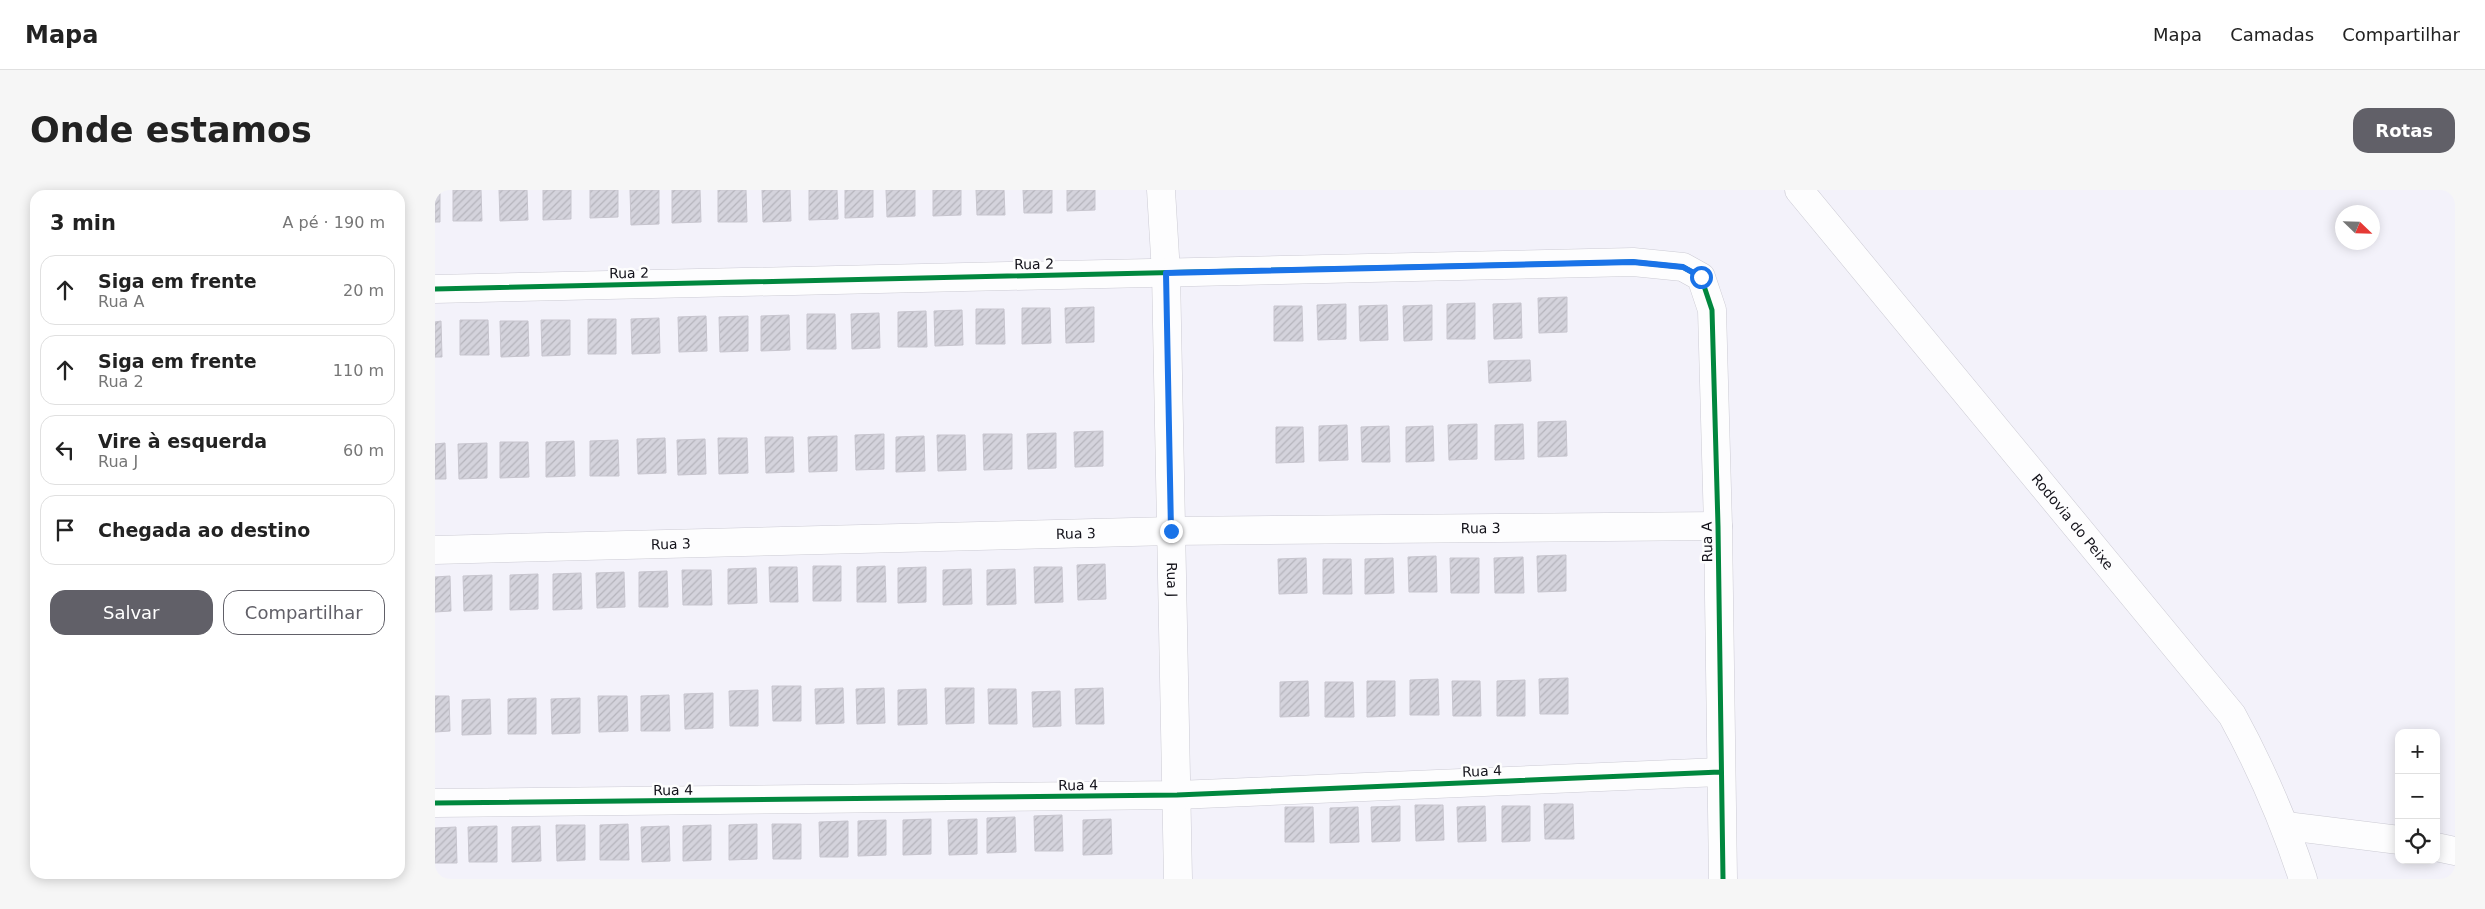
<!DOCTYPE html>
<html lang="pt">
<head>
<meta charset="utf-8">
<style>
  :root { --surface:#fff; --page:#f6f6f6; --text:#222; --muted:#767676; --line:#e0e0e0; --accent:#616068 }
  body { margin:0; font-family:"DejaVu Sans",sans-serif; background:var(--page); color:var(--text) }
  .controls { position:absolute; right:15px; bottom:15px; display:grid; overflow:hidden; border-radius:10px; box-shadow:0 2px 12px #0003 }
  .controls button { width:45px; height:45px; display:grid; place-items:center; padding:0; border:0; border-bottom:1px solid var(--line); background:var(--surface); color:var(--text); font:25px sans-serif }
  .compass { position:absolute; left:1900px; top:15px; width:45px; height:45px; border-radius:50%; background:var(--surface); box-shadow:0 2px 12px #0003; rotate:113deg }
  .stop { position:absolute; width:15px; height:15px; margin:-11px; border:4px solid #1a73e8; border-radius:50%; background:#fff }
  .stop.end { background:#1a73e8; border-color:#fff; box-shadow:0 1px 5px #0008 }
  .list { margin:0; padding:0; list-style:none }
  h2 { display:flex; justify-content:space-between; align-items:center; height:65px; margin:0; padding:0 20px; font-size:21px }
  h2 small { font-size:16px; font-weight:400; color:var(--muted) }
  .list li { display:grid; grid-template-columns:32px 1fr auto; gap:15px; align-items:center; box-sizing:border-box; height:70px; margin:0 10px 10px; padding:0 10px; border:1px solid var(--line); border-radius:15px }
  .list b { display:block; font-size:19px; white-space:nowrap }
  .list p { margin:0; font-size:16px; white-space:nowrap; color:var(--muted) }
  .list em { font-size:16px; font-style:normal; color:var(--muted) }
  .actions { display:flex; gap:10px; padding:15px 20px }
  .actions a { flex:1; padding:11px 0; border:1px solid var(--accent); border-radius:15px; text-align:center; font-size:18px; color:var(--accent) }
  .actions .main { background:var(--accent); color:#fff }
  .icon { flex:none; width:28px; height:28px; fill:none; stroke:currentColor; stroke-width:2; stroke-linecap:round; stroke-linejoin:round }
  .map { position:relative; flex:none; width:2020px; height:689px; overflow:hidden; border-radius:15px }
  header { display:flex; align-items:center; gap:30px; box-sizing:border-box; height:70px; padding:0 25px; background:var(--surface); border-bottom:1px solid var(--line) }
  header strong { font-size:24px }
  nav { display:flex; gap:28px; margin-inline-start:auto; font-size:18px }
  .intro { display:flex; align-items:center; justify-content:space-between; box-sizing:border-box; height:120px; padding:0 30px }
  h1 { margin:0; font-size:35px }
  .button { padding:12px 22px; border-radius:15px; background:var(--accent); color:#fff; font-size:18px; font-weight:700 }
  main { display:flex; gap:30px; padding:0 30px }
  aside { flex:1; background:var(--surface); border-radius:15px; box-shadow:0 2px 12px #0003 }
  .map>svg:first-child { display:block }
  .building { fill:url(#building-hatch); stroke:#c7c5ce }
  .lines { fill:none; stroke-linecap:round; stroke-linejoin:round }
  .minor-casing { stroke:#cccbd4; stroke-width:29 }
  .tertiary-casing { stroke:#cccbd4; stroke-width:29 }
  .minor { stroke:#fdfdfe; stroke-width:28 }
  .tertiary { stroke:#fdfdfe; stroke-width:28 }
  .cycleway-casing { stroke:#fdfdfd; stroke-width:8 }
  .cycleway { stroke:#00873e; stroke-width:5 }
  .route { stroke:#1a73e8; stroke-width:6 }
  .labels { text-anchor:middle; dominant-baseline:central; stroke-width:5; stroke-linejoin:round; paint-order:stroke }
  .street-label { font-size:14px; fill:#13121a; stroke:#fdfdfd }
</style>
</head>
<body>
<header>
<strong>Mapa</strong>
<nav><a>Mapa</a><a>Camadas</a><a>Compartilhar</a></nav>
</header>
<div class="intro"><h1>Onde estamos</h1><a class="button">Rotas</a></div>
<main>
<aside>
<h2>3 min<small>A pé · 190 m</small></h2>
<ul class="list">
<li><svg class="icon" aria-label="ahead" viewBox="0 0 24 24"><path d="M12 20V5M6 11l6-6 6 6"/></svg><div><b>Siga em frente</b><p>Rua A</p></div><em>20 m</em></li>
<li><svg class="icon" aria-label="ahead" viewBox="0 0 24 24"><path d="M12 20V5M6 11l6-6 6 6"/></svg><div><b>Siga em frente</b><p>Rua 2</p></div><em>110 m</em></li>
<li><svg class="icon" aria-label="left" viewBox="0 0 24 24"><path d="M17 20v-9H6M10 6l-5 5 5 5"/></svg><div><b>Vire à esquerda</b><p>Rua J</p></div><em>60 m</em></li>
<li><svg class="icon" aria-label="arrive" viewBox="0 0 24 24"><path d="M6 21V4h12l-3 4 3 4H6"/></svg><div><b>Chegada ao destino</b></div></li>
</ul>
<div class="actions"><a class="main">Salvar</a><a>Compartilhar</a></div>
</aside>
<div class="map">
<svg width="2020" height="689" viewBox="0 0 2020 689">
  <defs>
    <pattern id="building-hatch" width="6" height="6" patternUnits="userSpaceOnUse" patternTransform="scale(1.25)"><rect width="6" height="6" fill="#d4d3dc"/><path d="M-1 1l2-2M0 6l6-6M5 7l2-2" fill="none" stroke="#b5b4bc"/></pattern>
  </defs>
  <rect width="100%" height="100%" fill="#f3f2fa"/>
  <path class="building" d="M 0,0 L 5,0 L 5,32 L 0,32 Z
    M 18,0 L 46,0 L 47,31 L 18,31 Z
    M 64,0 L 92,0 L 93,30 L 65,31 Z
    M 108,0 L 136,0 L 136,29 L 108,30 Z
    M 155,0 L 183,0 L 183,27 L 155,28 Z
    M 195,0 L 224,0 L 224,34 L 196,35 Z
    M 237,0 L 265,0 L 266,32 L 237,33 Z
    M 283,0 L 311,0 L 312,32 L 283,32 Z
    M 327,0 L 355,0 L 356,31 L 328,32 Z
    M 374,0 L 402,0 L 403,29 L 374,30 Z
    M 410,0 L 438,0 L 438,27 L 410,28 Z
    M 451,0 L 480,0 L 480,26 L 452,27 Z
    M 498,0 L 526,0 L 526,25 L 498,26 Z
    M 541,0 L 569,0 L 570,25 L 542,25 Z
    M 588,0 L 617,0 L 617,23 L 589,23 Z
    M 632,0 L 660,0 L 660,20 L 632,21 Z
    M 1132,107 L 1132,142 L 1104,143 L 1103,108 Z
    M 1040,113 L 1040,149 L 1012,149 L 1012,114 Z
    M 1086,113 L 1087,148 L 1059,149 L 1058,114 Z
    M 911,114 L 911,149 L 883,150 L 882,115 Z
    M 952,115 L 953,150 L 925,151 L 924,116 Z
    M 997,115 L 997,150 L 969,151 L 968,116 Z
    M 839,116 L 867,116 L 868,151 L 839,151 Z
    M 659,117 L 659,152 L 631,153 L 630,118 Z
    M 587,118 L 615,118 L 616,153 L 587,154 Z
    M 541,119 L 569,119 L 570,154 L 541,154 Z
    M 527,120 L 528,155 L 500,156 L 499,121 Z
    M 491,121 L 492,157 L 463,157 L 463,122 Z
    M 444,123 L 445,158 L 417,159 L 416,124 Z
    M 372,124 L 400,124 L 401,159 L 372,159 Z
    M 354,125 L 355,160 L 326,161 L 326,126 Z
    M 271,126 L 272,161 L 244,162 L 243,127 Z
    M 313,126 L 313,161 L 285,162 L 284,127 Z
    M 224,128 L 225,163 L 197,164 L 196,129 Z
    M 153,129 L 181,129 L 181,164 L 153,164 Z
    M 25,130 L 53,130 L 54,165 L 25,165 Z
    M 106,130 L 135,130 L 135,165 L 107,166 Z
    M 6,131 L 7,167 L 0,167 L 0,132 Z
    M 65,131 L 93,131 L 94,166 L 66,167 Z
    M 1095,170 L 1096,191 L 1054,193 L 1053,171 Z
    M 1131,231 L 1132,266 L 1103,267 L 1103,232 Z
    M 1042,234 L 1042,269 L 1014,270 L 1013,235 Z
    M 1088,234 L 1089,269 L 1060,270 L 1060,235 Z
    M 912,235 L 913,270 L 884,271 L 884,236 Z
    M 954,236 L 955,272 L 927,272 L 926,237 Z
    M 998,236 L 999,271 L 971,272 L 971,237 Z
    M 841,237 L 868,237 L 869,272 L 841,273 Z
    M 668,241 L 668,276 L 640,277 L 639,242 Z
    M 621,243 L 621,278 L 593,279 L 592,244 Z
    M 449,244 L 449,279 L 421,280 L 420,245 Z
    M 548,244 L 577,244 L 577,279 L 549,280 Z
    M 502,245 L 530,245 L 531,280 L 503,281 Z
    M 402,246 L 402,281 L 374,282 L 373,247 Z
    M 489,246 L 490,281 L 461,282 L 461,247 Z
    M 330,247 L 358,247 L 359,282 L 331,283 Z
    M 230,248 L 231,283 L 203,284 L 202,249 Z
    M 283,248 L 312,248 L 313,283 L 284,284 Z
    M 270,249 L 271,284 L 243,285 L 242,250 Z
    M 183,250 L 184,286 L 155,286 L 155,251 Z
    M 139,251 L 140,286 L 111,287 L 111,252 Z
    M 65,252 L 93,252 L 94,287 L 65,288 Z
    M 10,253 L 11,289 L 0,289 L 0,254 Z
    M 52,253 L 52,288 L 24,289 L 23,254 Z
    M 1131,365 L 1131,401 L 1103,402 L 1102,366 Z
    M 1001,366 L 1002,402 L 974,402 L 973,367 Z
    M 1088,367 L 1089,403 L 1060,403 L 1059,368 Z
    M 871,368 L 872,403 L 844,404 L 843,369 Z
    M 958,368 L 959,403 L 930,404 L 930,369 Z
    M 1015,368 L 1044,368 L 1044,403 L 1016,403 Z
    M 888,369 L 916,369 L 917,404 L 888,404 Z
    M 670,374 L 671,409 L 643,410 L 642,375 Z
    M 378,376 L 406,376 L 406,411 L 378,411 Z
    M 450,376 L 451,412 L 422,412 L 422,377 Z
    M 334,377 L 362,377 L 363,412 L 335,412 Z
    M 491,377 L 491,412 L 463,413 L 463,378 Z
    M 599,377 L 627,377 L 628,412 L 600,413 Z
    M 321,378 L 322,413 L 293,414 L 293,379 Z
    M 536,379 L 537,414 L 508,415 L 508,380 Z
    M 580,379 L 581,414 L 552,415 L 552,380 Z
    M 247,380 L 276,380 L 277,415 L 248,415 Z
    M 232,381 L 233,417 L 204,417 L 204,382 Z
    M 189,382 L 190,417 L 162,418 L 161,383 Z
    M 146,383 L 147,419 L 118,420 L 118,384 Z
    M 103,384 L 103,419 L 75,420 L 75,385 Z
    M 57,385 L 57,420 L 29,421 L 28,386 Z
    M 15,386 L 16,421 L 0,422 L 0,387 Z
    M 1133,488 L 1133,524 L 1105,524 L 1104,489 Z
    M 1003,489 L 1004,525 L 975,525 L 975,490 Z
    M 1090,490 L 1090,526 L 1062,526 L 1062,491 Z
    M 873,491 L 874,526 L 845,527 L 845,492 Z
    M 932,491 L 960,491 L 960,526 L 932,527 Z
    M 1017,491 L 1045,491 L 1046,526 L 1018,526 Z
    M 890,492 L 918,492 L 919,527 L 890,527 Z
    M 337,496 L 366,496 L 366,531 L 338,531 Z
    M 408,498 L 409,533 L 381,534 L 380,499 Z
    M 449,498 L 450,533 L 422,534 L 421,499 Z
    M 510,498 L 539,498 L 539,533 L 511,534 Z
    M 668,498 L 669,534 L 641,534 L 640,499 Z
    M 491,499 L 492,534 L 463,535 L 463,500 Z
    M 553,499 L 581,499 L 582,534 L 554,534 Z
    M 323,500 L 323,536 L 295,536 L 294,501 Z
    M 625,501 L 626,536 L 598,537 L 597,502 Z
    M 278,503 L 278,538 L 250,539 L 249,504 Z
    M 234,505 L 235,541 L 206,541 L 206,506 Z
    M 0,506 L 14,506 L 15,541 L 0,542 Z
    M 163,506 L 192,506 L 193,541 L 164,542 Z
    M 101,508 L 101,544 L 73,544 L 73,509 Z
    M 145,508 L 145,543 L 117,544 L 116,509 Z
    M 55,509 L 56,544 L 27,545 L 27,510 Z
    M 1109,614 L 1138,614 L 1139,649 L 1110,649 Z
    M 980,615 L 1008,615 L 1009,650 L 981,651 Z
    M 965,616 L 965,651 L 937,652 L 936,617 Z
    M 1050,616 L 1051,651 L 1023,652 L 1022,617 Z
    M 1067,616 L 1095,616 L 1095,651 L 1067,652 Z
    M 850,617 L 878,617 L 879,652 L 850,652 Z
    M 923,617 L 924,652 L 895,653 L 895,618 Z
    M 627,625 L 628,661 L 600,661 L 599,626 Z
    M 580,627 L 581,662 L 552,663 L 552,628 Z
    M 496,629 L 496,664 L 468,665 L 468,630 Z
    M 542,629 L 542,664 L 514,665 L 513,630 Z
    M 676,629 L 677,664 L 648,665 L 648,630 Z
    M 451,630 L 451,665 L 423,666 L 423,631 Z
    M 413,631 L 413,667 L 385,667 L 384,632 Z
    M 193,634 L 194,670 L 165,670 L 165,635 Z
    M 322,634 L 322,669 L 294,670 L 294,635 Z
    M 337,634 L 366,634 L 366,669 L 338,669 Z
    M 121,635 L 150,635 L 150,670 L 122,671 Z
    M 276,635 L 276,670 L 248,671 L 248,636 Z
    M 62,636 L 62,672 L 34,672 L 33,637 Z
    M 105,636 L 106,671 L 77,672 L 77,637 Z
    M 234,636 L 235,671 L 207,672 L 206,637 Z
    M 21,637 L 22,673 L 0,673 L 0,638 Z"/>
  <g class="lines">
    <g class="minor-casing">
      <g id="minor">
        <path id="s1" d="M 726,0 L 731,83 L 743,689"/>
        <path d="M 0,99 L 1198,72 L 1248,77 L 1266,87 L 1277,120 L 1283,336 L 1288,689"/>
        <path id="s2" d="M 0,360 L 736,341 L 1283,336"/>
        <path d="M 0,613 L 742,605 L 1285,582"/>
        <path d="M 1851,636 L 1964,650"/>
        <path d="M 2001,657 L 2020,661"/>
      </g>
    </g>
    <g class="tertiary-casing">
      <g id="tertiary">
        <path id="s3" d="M 1364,0 L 1797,525 C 1826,578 1849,631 1868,689"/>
      </g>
    </g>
    <use href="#minor" class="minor"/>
    <use href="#tertiary" class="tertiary"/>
    <g class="cycleway-casing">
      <path id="cycleway" d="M 0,99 L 1198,72 L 1248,77 L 1266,87 L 1277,120 L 1283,336 L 1288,689
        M 0,613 L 742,605 L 1285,582"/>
    </g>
    <use href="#cycleway" class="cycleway"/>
  </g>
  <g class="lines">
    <path class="route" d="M 736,341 L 731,83 L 1198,72 L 1248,77 L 1266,87"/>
  </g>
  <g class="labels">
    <g class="street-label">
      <text transform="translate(599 74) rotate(-1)">Rua 2</text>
      <text transform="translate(194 83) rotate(-1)">Rua 2</text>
      <text stroke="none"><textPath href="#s3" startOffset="430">Rodovia do Peixe</textPath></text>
      <text stroke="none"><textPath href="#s2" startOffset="1046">Rua 3</textPath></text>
      <text stroke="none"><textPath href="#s2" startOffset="641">Rua 3</textPath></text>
      <text transform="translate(1272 352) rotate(-91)">Rua A</text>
      <text stroke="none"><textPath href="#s2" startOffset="236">Rua 3</textPath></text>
      <text stroke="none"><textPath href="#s1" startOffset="390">Rua J</textPath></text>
      <text transform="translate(1047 581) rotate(-2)">Rua 4</text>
      <text transform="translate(643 595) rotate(-1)">Rua 4</text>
      <text transform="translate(238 600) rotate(-1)">Rua 4</text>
    </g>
  </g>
</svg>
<div class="controls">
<button>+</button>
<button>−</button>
<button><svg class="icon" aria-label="locate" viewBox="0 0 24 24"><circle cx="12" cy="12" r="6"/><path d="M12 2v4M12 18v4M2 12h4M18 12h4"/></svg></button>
</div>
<svg class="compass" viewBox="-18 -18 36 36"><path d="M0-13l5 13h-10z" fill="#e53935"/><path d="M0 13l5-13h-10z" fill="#767676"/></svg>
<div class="stop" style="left:1266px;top:87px"></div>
<div class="stop end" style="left:736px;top:341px"></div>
</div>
</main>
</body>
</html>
